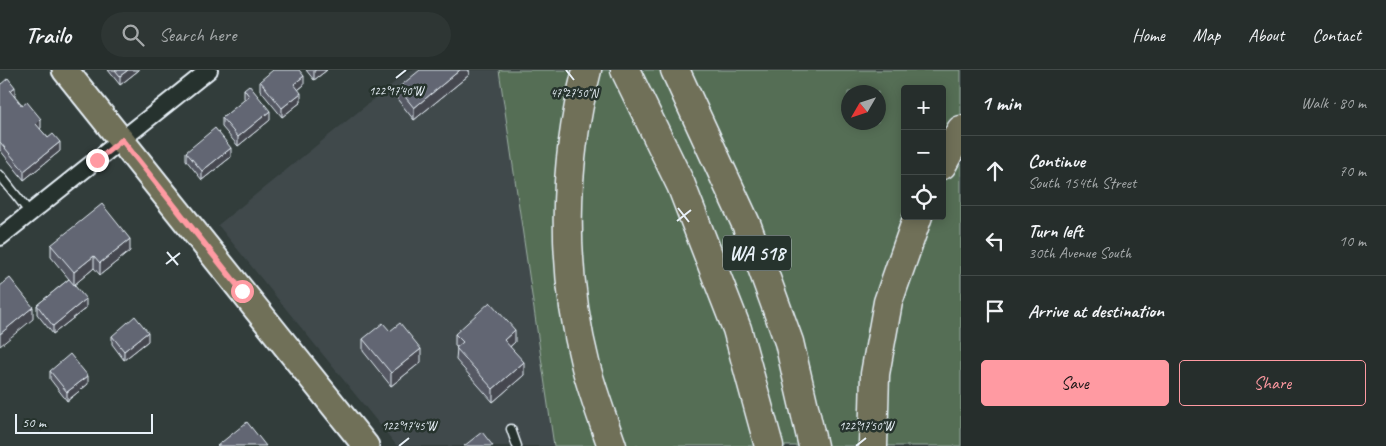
<!DOCTYPE html>
<html lang="en">
<head>
<meta charset="utf-8">
<style>
  :root { --surface:#262e2c; --page:#2e3634; --text:#f1f3f6; --muted:#a4a8a9; --line:#424a48; --accent:#ff9aa2 }
  body { margin:0; font-family:Caveat,sans-serif; background:var(--page); color:var(--text) }
  .controls { position:absolute; right:15px; top:15px; display:grid; overflow:hidden; border-radius:5px; box-shadow:0 2px 12px #0003 }
  .controls button { width:45px; height:45px; display:grid; place-items:center; padding:0; border:0; border-bottom:1px solid var(--line); background:var(--surface); color:var(--text); font:25px sans-serif }
  .compass { position:absolute; left:841px; top:15px; width:45px; height:45px; border-radius:50%; background:var(--surface); box-shadow:0 2px 12px #0003; rotate:231deg }
  .scale { position:absolute; left:15px; bottom:12px; width:138px; box-sizing:border-box; padding-left:5px; border:2px solid #e8f1f8; border-top:0; font-size:14px; line-height:18px; white-space:nowrap; color:#e8f1f8; -webkit-text-stroke:4px #26332d; paint-order:stroke }
  .stop { position:absolute; width:15px; height:15px; margin:-11px; border:4px solid #ff9aa2; border-radius:50%; background:#fff }
  .stop.end { background:#ff9aa2; border-color:#fff; box-shadow:0 1px 5px #0008 }
  .list { margin:0; padding:0; list-style:none }
  h2 { display:flex; justify-content:space-between; align-items:center; height:65px; margin:0; padding:0 20px; font-size:21px }
  h2 small { font-size:16px; font-weight:400; color:var(--muted) }
  .list li { display:grid; grid-template-columns:32px 1fr auto; gap:15px; align-items:center; box-sizing:border-box; height:70px; padding:0 20px; border-top:1px solid var(--line) }
  .list b { display:block; font-size:19px; white-space:nowrap }
  .list p { margin:0; font-size:16px; white-space:nowrap; color:var(--muted) }
  .list em { font-size:16px; font-style:normal; color:var(--muted) }
  .actions { display:flex; gap:10px; padding:15px 20px }
  .actions a { flex:1; padding:11px 0; border:1px solid var(--accent); border-radius:5px; text-align:center; font-size:18px; color:var(--accent) }
  .actions .main { background:var(--accent); color:#111 }
  .icon { flex:none; width:28px; height:28px; fill:none; stroke:currentColor; stroke-width:2; stroke-linecap:round; stroke-linejoin:round }
  .map { position:relative; flex:none; width:961px; height:376px; overflow:hidden }
  header { display:flex; align-items:center; gap:30px; box-sizing:border-box; height:70px; padding:0 25px; background:var(--surface); border-bottom:1px solid var(--line) }
  header strong { font-size:24px }
  nav { display:flex; gap:28px; margin-inline-start:auto; font-size:18px }
  .search { width:350px; height:45px; background:var(--page); display:flex; align-items:center; gap:12px; box-sizing:border-box; padding:0 18px; border-radius:28px; color:var(--muted); font-size:19px }
  main { display:flex }
  aside { flex:1; background:var(--surface) }
  .map>svg:first-child { display:block }
  .built { fill:#40494c }
  .green { fill:#556e54; stroke:#9eb0a6; fill-rule:evenodd }
  .lines { fill:none; stroke-linecap:round; stroke-linejoin:round }
  .lane-casing { stroke:#e8f1f8; stroke-width:11 }
  .street-casing { stroke:#e8f1f8; stroke-width:20 }
  .primary-casing { stroke:#e8f1f8; stroke-width:29 }
  .highway-casing { stroke:#e8f1f8; stroke-width:31 }
  .lane { stroke:#26332d; stroke-width:8 }
  .street { stroke:#26332d; stroke-width:16 }
  .primary { stroke:#706f59; stroke-width:25 }
  .highway { stroke:#706f59; stroke-width:28 }
  .wall { fill:#545863; stroke:#e8f1f8 }
  .shaded-wall { fill:#454750; stroke:#e8f1f8 }
  .building { fill:#626673; stroke:#e8f1f8 }
  .route { stroke:#ff9aa2; stroke-width:6 }
  .ticks { fill:none; stroke:#e8f1f8; stroke-width:2 }
  .labels { text-anchor:middle; dominant-baseline:central; stroke-width:5; stroke-linejoin:round; paint-order:stroke }
  .shield { fill:#26332d; stroke:#aeb8bb; stroke-width:1 }
  .shield-label { font-size:20px; font-weight:bold; fill:#e8f1f8 }
  .ticks-label { font-size:12px; text-anchor:middle; fill:#e8f1f8; stroke:#26332d; stroke-width:5; stroke-linejoin:round; paint-order:stroke }
</style>
</head>
<body>
<header>
<strong>Trailo</strong>
<div class="search"><svg class="icon" aria-label="search" viewBox="0 0 24 24"><circle cx="10" cy="10" r="6"/><path d="M15 15l6 6"/></svg>Search here</div>
<nav><a>Home</a><a>Map</a><a>About</a><a>Contact</a></nav>
</header>
<main>
<div class="map">
<svg width="961" height="376" viewBox="0 0 961 376">
  <rect width="100%" height="100%" fill="#323d3b"/>
  <filter id="ink" filterUnits="userSpaceOnUse"><feTurbulence type="fractalNoise" baseFrequency=".02" numOctaves="2"/><feDisplacementMap in="SourceGraphic" scale="10" xChannelSelector="R" yChannelSelector="G"/><feConvolveMatrix kernelMatrix="1 2 1 2 8 2 1 2 1" color-interpolation-filters="sRGB"/></filter>
  <g filter="url(#ink)">
    <path class="built" d="M 410,0 L 499,0 L 554,376 L 397,376 L 218,155 Z"/>
    <path class="green" d="M 499,0 L 961,0 L 961,376 L 554,376 ZM 905,19 L 942,19 L 942,146 L 905,146 ZM 848,22 L 878,22 L 878,52 L 848,52 Z"/>
    <g class="lines">
      <g class="lane-casing">
        <path id="lane" d="M 0,105 L 30,143
          M 511,359 L 517,376"/>
      </g>
      <g class="street-casing">
        <path id="street" d="M 0,167 L 209,0"/>
      </g>
      <g class="primary-casing">
        <path id="primary" d="M 65,0 L 366,376"/>
      </g>
      <g class="highway-casing">
        <path id="highway" d="M 587,0 C 562,97 561,199 586,297 C 593,323 603,350 612,376
          M 625,0 L 681,115 L 737,259 L 769,376
          M 675,0 L 747,156 L 789,272 L 813,376
          M 942,95 L 961,60
          M 873,376 L 875,304 L 888,232 L 918,146"/>
      </g>
      <use href="#lane" class="lane"/>
      <use href="#street" class="street"/>
      <use href="#primary" class="primary"/>
      <use href="#highway" class="highway"/>
    </g>
    <path class="wall" d="M 108,0 L 139,0 L 120,15 Z
      M 306,0 L 327,0 L 314,10 Z
      M 469,0 L 469,5 L 414,50 L 398,30 L 398,18 Z
      M 260,11 L 304,15 L 298,20 L 301,32 L 282,47 L 260,20 Z
      M 0,15 L 15,26 L 41,58 L 40,59 L 60,81 L 24,110 L 0,80 Z
      M 244,19 L 270,50 L 238,76 L 222,57 L 222,48 L 245,30 L 244,28 Z
      M 186,82 L 231,87 L 202,110 L 186,90 Z
      M 51,175 L 130,181 L 100,205 L 94,198 L 74,215 L 86,238 L 53,264 L 37,244 L 37,235 L 69,209 L 51,187 Z
      M 390,261 L 421,292 L 391,316 L 363,281 L 363,269 Z
      M 455,264 L 515,272 L 510,277 L 524,305 L 493,332 L 456,290 L 457,277 L 455,276 Z
      M 112,266 L 148,271 L 124,290 L 112,274 Z
      M 50,301 L 88,314 L 67,331 L 50,309 Z"/>
    <path class="shaded-wall" d="M 128,0 L 139,0 L 120,15 L 120,6 Z
      M 316,0 L 327,0 L 314,10 L 314,1 Z
      M 460,0 L 469,0 L 469,5 L 414,50 L 414,38 Z
      M 304,6 L 304,15 L 294,23 L 294,14 Z
      M 15,17 L 15,26 L 10,30 L 10,21 Z
      M 301,23 L 301,32 L 282,47 L 282,38 Z
      M 270,41 L 270,50 L 238,76 L 238,67 Z
      M 41,49 L 41,58 L 36,63 L 36,54 Z
      M 60,72 L 60,81 L 24,110 L 24,101 Z
      M 231,78 L 231,87 L 202,110 L 202,101 Z
      M 130,169 L 130,181 L 100,205 L 100,193 Z
      M 94,186 L 94,198 L 74,215 L 74,202 Z
      M 86,229 L 86,238 L 53,264 L 53,256 Z
      M 33,237 L 33,249 L 0,276 L 0,264 Z
      M 515,260 L 515,272 L 504,282 L 504,270 Z
      M 148,262 L 148,271 L 124,290 L 124,281 Z
      M 421,279 L 421,292 L 391,316 L 391,303 Z
      M 524,292 L 524,305 L 493,332 L 493,319 Z
      M 88,306 L 88,314 L 67,331 L 67,322 Z"/>
    <path class="building" d="M 115,0 L 128,0 L 120,6 Z
      M 273,0 L 299,0 L 304,6 L 294,14 L 301,23 L 282,38 L 260,11 Z
      M 420,0 L 460,0 L 414,38 L 398,18 Z
      M 8,8 L 15,17 L 10,21 L 22,36 L 27,32 L 41,49 L 36,54 L 48,68 L 53,64 L 60,72 L 24,101 L 0,72 L 0,15 Z
      M 249,15 L 270,41 L 238,67 L 222,48 L 249,26 L 244,19 Z
      M 215,58 L 231,78 L 202,101 L 186,82 Z
      M 102,134 L 130,169 L 100,193 L 94,186 L 74,202 L 51,175 Z
      M 10,208 L 33,237 L 0,264 L 0,216 Z
      M 69,209 L 86,229 L 53,256 L 37,235 Z
      M 490,232 L 515,260 L 504,270 L 524,292 L 493,319 L 456,278 L 463,272 L 455,264 Z
      M 135,246 L 148,262 L 124,281 L 112,266 Z
      M 383,253 L 390,261 L 400,253 L 421,279 L 391,303 L 363,269 Z
      M 70,284 L 88,306 L 67,322 L 50,301 Z
      M 247,352 L 266,376 L 217,376 Z
      M 482,362 L 493,376 L 464,376 Z"/>
  </g>
  <g class="lines" filter="url(#ink)">
    <path class="route" d="M 97,90 L 122,70 L 242,221"/>
  </g>
  <path class="ticks" d="M 566,0 L 574,10M 396,8 L 406,0M 678,138 L 689,152M 677,151 L 691,140M 167,182 L 178,195M 166,194 L 180,183M 399,376 L 409,368M 856,376 L 866,368"/>
  <g class="labels">
    <rect class="shield" x="723" y="165.5" width="68" height="35" rx="4"/>
    <g class="shield-label">
      <text x="757" y="183">WA 518</text>
    </g>
  </g>
  <g class="ticks-label">
    <text x="396" y="25">122°17'40"W</text>
    <text x="574" y="27">47°27'50"N</text>
    <text x="409" y="360">122°17'45"W</text>
    <text x="866" y="360">122°17'50"W</text>
  </g>
</svg>
<div class="controls">
<button>+</button>
<button>−</button>
<button><svg class="icon" aria-label="locate" viewBox="0 0 24 24"><circle cx="12" cy="12" r="6"/><path d="M12 2v4M12 18v4M2 12h4M18 12h4"/></svg></button>
</div>
<svg class="compass" viewBox="-18 -18 36 36"><path d="M0-13l5 13h-10z" fill="#e53935"/><path d="M0 13l5-13h-10z" fill="#a4a8a9"/></svg>
<div class="scale">50 m</div>
<div class="stop" style="left:242px;top:221px"></div>
<div class="stop end" style="left:97px;top:90px"></div>
</div>
<aside>
<h2>1 min<small>Walk · 80 m</small></h2>
<ul class="list">
<li><svg class="icon" aria-label="ahead" viewBox="0 0 24 24"><path d="M12 20V5M6 11l6-6 6 6"/></svg><div><b>Continue</b><p>South 154th Street</p></div><em>70 m</em></li>
<li><svg class="icon" aria-label="left" viewBox="0 0 24 24"><path d="M17 20v-9H6M10 6l-5 5 5 5"/></svg><div><b>Turn left</b><p>30th Avenue South</p></div><em>10 m</em></li>
<li><svg class="icon" aria-label="arrive" viewBox="0 0 24 24"><path d="M6 21V4h12l-3 4 3 4H6"/></svg><div><b>Arrive at destination</b></div></li>
</ul>
<div class="actions"><a class="main">Save</a><a>Share</a></div>
</aside>
</main>
</body>
</html>
